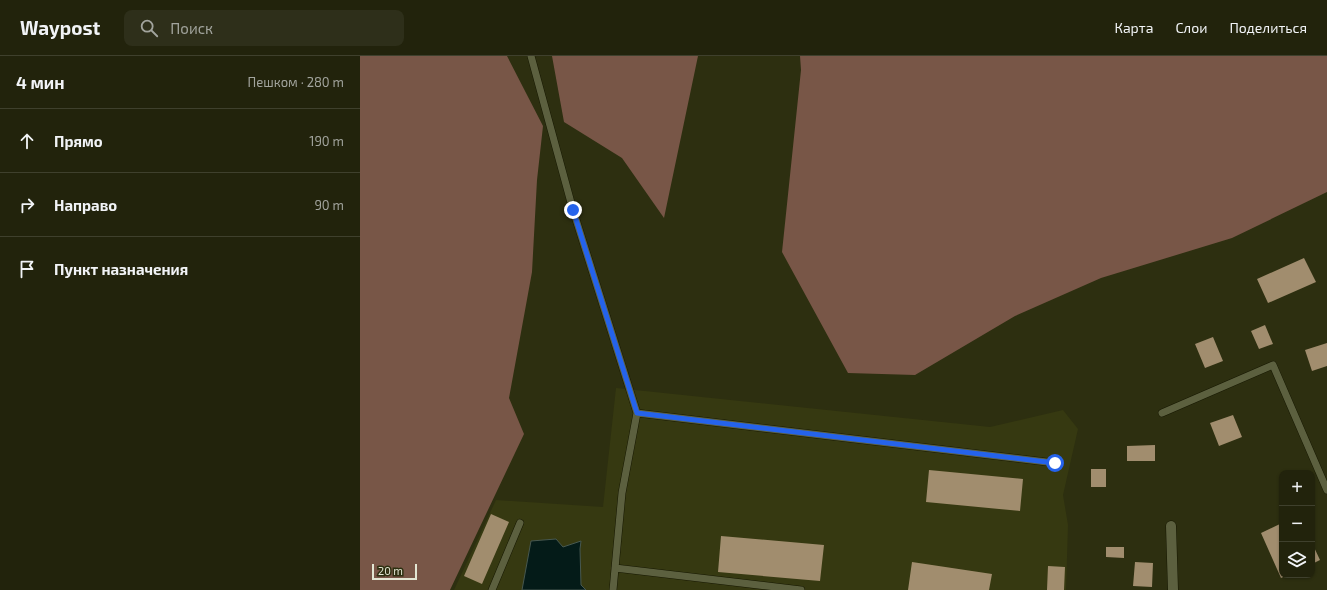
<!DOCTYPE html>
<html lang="ru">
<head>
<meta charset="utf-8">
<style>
  :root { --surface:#22230c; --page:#2e2f1a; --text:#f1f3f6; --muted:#a2a49d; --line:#3f402d }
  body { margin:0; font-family:"Exo 2",sans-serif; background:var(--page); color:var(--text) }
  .controls { position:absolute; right:12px; bottom:12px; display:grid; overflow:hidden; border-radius:8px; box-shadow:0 1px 3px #0004 }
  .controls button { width:36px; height:36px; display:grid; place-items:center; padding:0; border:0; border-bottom:1px solid var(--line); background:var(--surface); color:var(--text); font:20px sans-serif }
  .scale { position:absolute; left:12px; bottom:10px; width:45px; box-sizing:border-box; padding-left:4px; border:2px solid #e3e6d3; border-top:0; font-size:11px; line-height:14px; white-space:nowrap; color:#e3e6d3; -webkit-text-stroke:3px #2d2f10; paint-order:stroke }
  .stop { position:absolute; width:12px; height:12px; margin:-9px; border:3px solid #2563eb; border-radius:50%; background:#fff }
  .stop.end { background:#2563eb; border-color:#fff; box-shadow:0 1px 4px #0008 }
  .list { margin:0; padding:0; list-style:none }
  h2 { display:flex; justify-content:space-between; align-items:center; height:52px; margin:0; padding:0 16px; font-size:17px }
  h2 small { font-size:13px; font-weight:400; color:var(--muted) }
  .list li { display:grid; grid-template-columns:26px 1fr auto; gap:12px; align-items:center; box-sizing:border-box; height:64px; padding:0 16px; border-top:1px solid var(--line) }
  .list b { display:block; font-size:15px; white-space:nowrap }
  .list em { font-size:13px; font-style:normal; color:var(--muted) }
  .icon { flex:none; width:22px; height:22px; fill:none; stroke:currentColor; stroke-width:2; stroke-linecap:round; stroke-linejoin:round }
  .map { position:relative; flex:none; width:967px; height:534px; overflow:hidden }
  header { display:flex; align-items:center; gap:24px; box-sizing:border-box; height:56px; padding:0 20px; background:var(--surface); border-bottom:1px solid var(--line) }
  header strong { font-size:19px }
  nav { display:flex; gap:22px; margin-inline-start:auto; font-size:14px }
  .search { width:280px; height:36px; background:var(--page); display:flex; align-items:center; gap:10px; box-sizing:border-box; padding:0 14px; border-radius:8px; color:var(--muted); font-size:15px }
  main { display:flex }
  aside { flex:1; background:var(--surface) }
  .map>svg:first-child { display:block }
  .built { fill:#363911 }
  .forest { fill:#785647 }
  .water { fill:#041b18; stroke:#475850 }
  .building { fill:#a18d6e }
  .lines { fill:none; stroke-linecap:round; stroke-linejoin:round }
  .service-casing { stroke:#161700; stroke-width:8 }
  .minor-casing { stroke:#161700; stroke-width:11 }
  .service { stroke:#5c603f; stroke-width:7 }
  .minor { stroke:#5c603f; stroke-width:10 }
  .route { stroke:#2563eb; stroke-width:5 }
</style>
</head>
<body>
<header>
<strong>Waypost</strong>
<div class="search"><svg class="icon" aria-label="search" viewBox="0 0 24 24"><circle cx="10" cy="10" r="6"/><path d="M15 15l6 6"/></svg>Поиск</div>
<nav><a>Карта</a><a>Слои</a><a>Поделиться</a></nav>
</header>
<main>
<aside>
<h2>4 мин<small>Пешком · 280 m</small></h2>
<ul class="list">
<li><svg class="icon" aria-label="ahead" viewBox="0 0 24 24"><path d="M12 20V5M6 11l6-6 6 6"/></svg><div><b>Прямо</b></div><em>190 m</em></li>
<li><svg class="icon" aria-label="right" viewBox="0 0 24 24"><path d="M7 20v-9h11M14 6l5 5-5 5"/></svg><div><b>Направо</b></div><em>90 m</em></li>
<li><svg class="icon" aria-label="arrive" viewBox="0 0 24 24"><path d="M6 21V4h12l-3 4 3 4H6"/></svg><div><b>Пункт назначения</b></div></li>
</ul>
</aside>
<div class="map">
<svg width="967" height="534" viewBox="0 0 967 534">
  <rect width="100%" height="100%" fill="#2d2f10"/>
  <path class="built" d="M 256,332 L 630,371 L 703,354 L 718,373 L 703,439 L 708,469 L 706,534 L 94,534 L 136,444 L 243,451 Z"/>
  <path class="forest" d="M 0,0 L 147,0 L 183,70 L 177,124 L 172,216 L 149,342 L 164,378 L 90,534 L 0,534 Z
    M 192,0 L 338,0 L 304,162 L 262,102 L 204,66 Z
    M 440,0 L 967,0 L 967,136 L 872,182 L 741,222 L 655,260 L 555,319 L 488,317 L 422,196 L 441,14 Z"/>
  <path class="water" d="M 196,483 L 203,491 L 221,485 L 220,493 L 221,529 L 226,534 L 162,534 L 171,485 Z"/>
  <path class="building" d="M 944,202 L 956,226 L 908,247 L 897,223 Z
    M 905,269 L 913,288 L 899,293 L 891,275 Z
    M 853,281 L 863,305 L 845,312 L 835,288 Z
    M 967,287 L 967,310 L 952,315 L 945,294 Z
    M 873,359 L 882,381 L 859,390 L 850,367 Z
    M 795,389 L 795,405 L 767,405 L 767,390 Z
    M 731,413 L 746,413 L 746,431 L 731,431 Z
    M 569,414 L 663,423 L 660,455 L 566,446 Z
    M 131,458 L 149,466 L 122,528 L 104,520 Z
    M 922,467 L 922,519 L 928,519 L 921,522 L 901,477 Z
    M 361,480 L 464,489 L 460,525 L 358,516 Z
    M 952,487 L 960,504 L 952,508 Z
    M 746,491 L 764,491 L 764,502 L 746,501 Z
    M 552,506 L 632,518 L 629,534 L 548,534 Z
    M 775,506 L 793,507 L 792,531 L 773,530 Z
    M 688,510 L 705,511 L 704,534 L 687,534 Z"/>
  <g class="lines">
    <g class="service-casing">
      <path id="service" d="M 171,0 L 213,154 L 277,357 L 695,407
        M 802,357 L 913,309 L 967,434
        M 255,512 L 441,534
        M 132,534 L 160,467
        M 253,534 L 262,437 L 277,357"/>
    </g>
    <g class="minor-casing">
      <path id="minor" d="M 811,470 L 813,534"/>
    </g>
    <use href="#service" class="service"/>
    <use href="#minor" class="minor"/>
  </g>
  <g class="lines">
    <path class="route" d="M 213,154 L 277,357 L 695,407"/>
  </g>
</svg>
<div class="controls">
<button>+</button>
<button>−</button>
<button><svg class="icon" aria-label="layers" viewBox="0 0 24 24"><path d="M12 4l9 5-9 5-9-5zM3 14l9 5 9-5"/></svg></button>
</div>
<div class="scale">20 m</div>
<div class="stop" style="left:695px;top:407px"></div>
<div class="stop end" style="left:213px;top:154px"></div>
</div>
</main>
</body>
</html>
